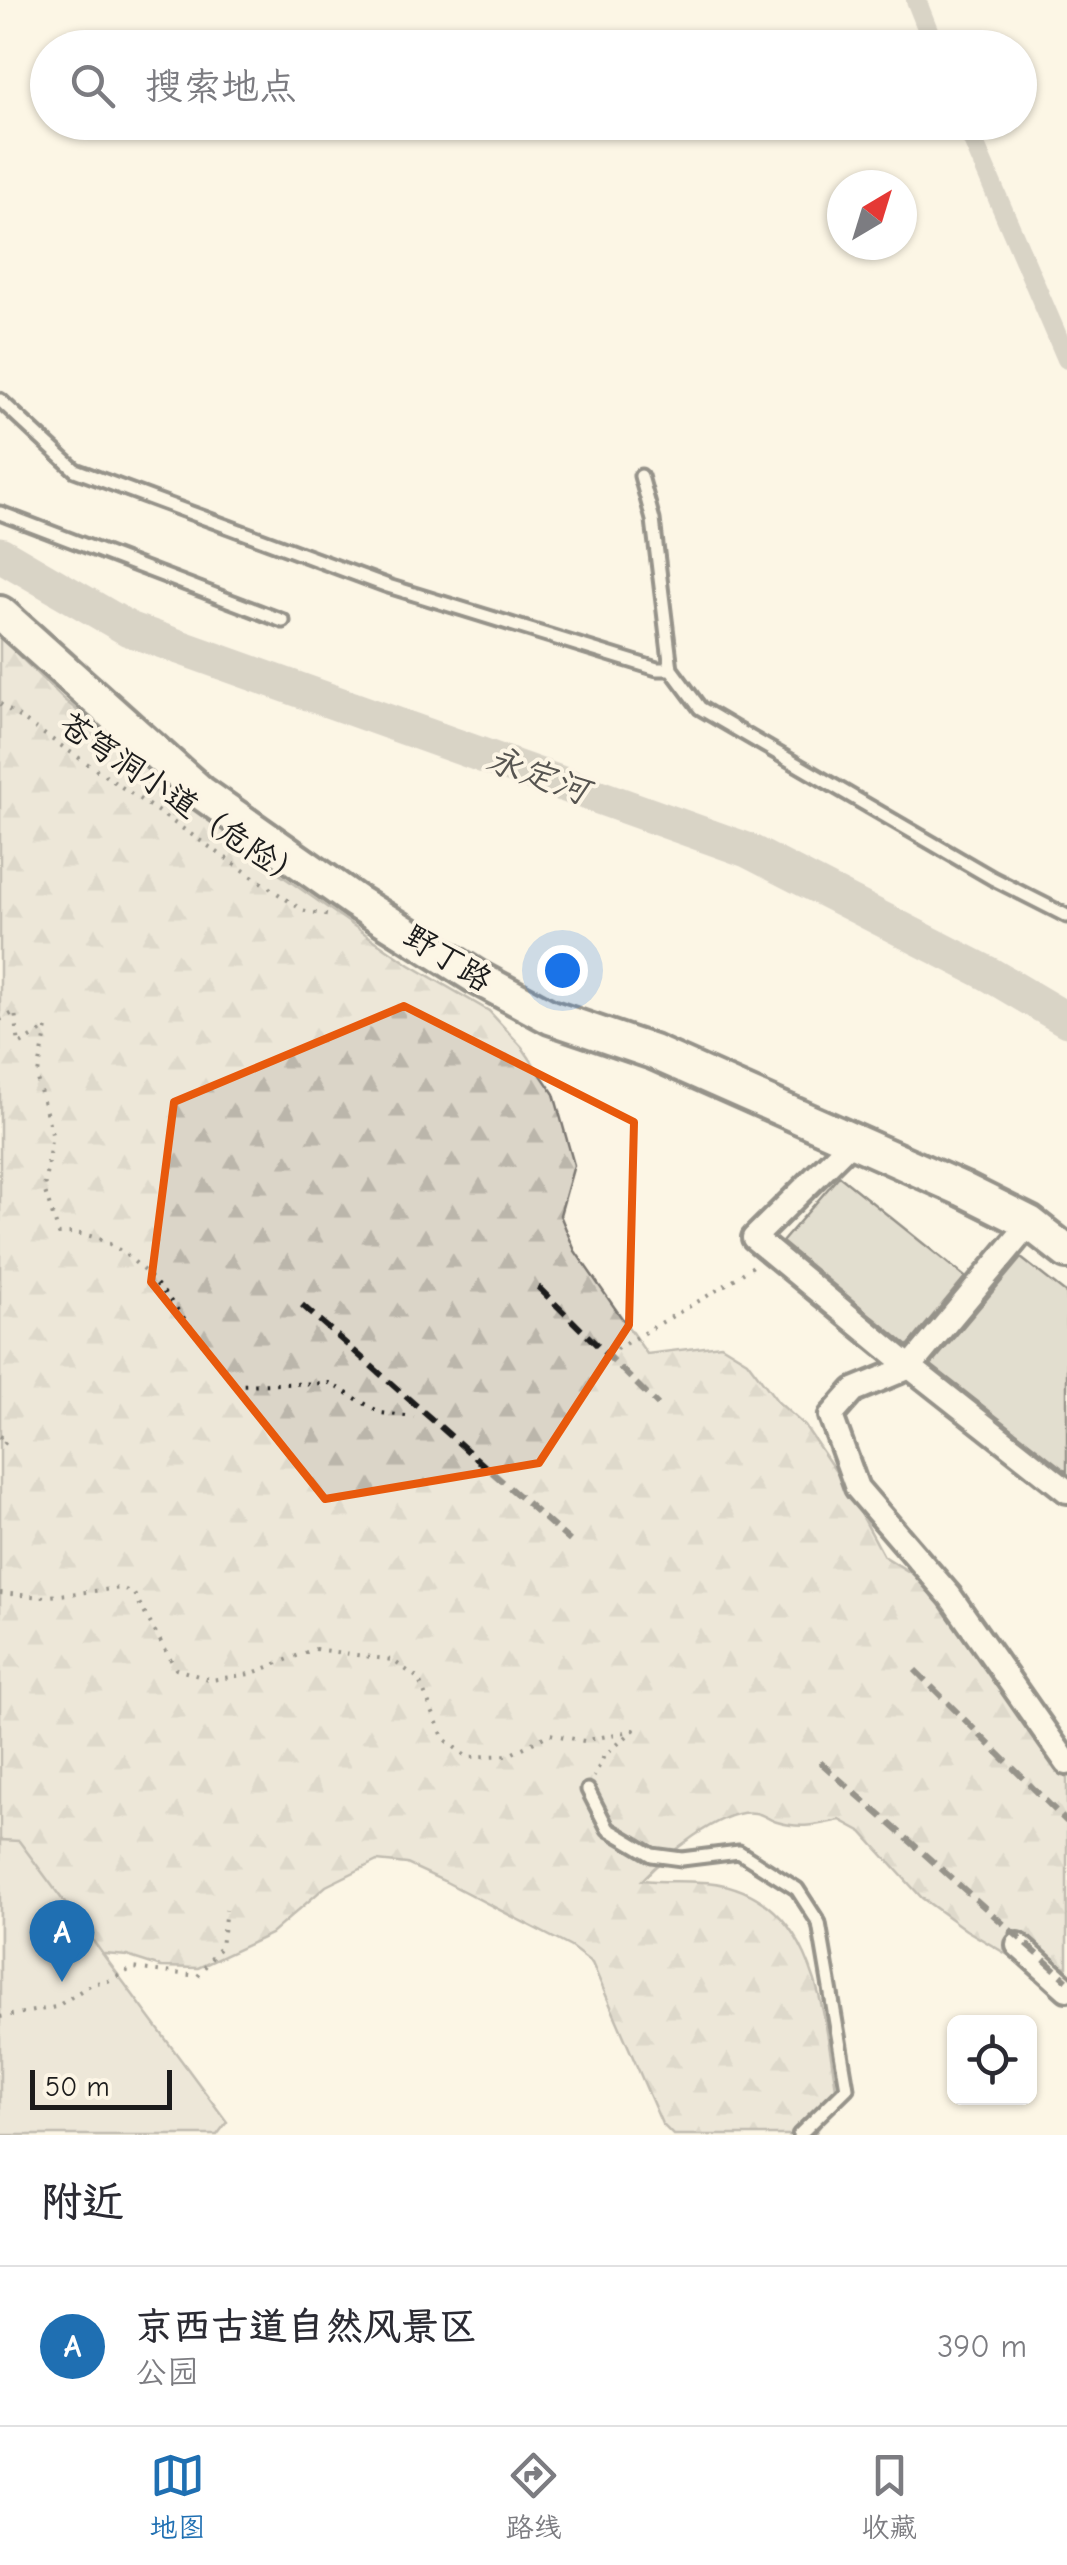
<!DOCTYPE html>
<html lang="zh">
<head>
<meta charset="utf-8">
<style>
  :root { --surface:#fff; --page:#f2f2f3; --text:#2b2b33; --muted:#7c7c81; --line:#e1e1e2; --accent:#1f6fb2 }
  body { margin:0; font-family:"Comic Neue","LXGW WenKai TC",sans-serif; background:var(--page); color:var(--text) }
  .controls { position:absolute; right:30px; bottom:30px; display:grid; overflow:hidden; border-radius:15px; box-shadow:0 2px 8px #0004 }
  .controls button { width:90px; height:90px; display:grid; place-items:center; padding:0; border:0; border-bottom:2px solid var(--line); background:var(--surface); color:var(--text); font:50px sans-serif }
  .compass { position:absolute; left:827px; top:170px; width:90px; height:90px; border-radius:50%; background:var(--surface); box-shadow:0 2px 8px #0004; rotate:38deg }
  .scale { position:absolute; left:30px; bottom:25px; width:142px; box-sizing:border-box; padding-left:10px; border:5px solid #1c1c1c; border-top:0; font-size:28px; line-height:35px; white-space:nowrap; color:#1c1c1c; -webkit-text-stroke:8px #fcf5e5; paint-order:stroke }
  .you { position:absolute; left:562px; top:970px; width:35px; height:35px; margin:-25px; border:8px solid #fff; border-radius:50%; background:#1a73e8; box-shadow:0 0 0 15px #1a73e833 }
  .badge { display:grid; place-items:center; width:65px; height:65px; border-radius:50%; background:var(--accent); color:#fff; font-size:32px; font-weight:700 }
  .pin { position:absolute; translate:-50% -82px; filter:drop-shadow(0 2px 5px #0008) }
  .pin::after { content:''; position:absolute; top:52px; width:35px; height:30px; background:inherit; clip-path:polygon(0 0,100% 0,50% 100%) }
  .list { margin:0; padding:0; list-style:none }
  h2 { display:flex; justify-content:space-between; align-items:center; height:130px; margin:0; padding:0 40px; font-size:42px }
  h2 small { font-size:32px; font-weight:400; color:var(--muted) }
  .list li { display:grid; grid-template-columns:65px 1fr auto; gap:30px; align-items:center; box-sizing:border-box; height:160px; padding:0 40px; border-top:2px solid var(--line) }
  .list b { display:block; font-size:38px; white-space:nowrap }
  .list p { margin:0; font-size:32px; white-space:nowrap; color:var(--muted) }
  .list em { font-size:32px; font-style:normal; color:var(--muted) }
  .icon { flex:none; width:55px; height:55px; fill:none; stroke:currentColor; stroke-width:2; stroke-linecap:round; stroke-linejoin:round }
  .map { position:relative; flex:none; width:1067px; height:2135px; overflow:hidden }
  .search { position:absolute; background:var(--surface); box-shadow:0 2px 8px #0004; left:30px; right:30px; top:30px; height:110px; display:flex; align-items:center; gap:25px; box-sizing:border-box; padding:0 35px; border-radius:55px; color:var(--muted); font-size:38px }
  .sheet { height:290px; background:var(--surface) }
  nav { display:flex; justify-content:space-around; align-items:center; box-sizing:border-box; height:140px; border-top:2px solid var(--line); background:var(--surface); font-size:28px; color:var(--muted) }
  nav a { display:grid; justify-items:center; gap:5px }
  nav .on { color:var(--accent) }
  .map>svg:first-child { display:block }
  .forest { fill:url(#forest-firs); stroke:#7c7872; stroke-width:2.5 }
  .park { fill:#dbd5c8; stroke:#7c7872; stroke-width:2.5 }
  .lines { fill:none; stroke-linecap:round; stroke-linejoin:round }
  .canal { stroke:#b0aba1; stroke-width:20 }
  .river { stroke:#b0aba1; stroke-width:35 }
  .building { fill:#c4c0b3; stroke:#1c1c1c; stroke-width:2.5 }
  .lane-casing { stroke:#1c1c1c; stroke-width:19 }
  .street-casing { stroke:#1c1c1c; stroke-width:30 }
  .secondary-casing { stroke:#1c1c1c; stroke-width:40 }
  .path { stroke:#1c1c1c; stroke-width:4; stroke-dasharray:2.5 8; stroke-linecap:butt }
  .lane { stroke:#fcf5e5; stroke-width:11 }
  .street { stroke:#fcf5e5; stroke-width:22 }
  .secondary { stroke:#fcf5e5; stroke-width:32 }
  .rail { stroke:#1c1c1c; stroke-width:6; stroke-dasharray:15 8; stroke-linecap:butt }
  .marked { fill:none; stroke:#e8590c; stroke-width:8; stroke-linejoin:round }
  .labels { text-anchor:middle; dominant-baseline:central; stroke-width:8; stroke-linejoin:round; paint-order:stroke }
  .street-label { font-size:32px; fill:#1c1c1c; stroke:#fcf5e5 }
  .water-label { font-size:35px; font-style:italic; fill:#575551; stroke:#fcf5e5 }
</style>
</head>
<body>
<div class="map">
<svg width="1067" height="2135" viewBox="0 0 1067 2135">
  <defs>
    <pattern id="forest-firs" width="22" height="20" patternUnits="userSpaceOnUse" patternTransform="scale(2.5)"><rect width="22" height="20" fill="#dbd5c8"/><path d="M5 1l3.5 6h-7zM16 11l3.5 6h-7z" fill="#bbb6ab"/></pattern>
  </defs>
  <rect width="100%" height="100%" fill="#fcf5e5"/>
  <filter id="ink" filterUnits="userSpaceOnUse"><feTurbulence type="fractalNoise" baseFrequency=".01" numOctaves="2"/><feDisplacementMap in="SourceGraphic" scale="20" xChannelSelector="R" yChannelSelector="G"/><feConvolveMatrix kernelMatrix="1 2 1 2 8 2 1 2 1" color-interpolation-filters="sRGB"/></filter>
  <g filter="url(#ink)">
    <path class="forest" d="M 0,637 L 62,698 L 252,855 L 410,965 L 489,1011 L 522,1047 L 554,1094 L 574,1165 L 560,1215 L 575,1251 L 647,1354 L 721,1345 L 747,1361 L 778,1402 L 805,1426 L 847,1488 L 884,1556 L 933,1587 L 1047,1745 L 1067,1779 L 1067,1967 L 1015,1959 L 966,1930 L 922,1898 L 862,1832 L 840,1820 C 818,1825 799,1829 777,1822 C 770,1820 763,1814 755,1813 C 722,1807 663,1858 642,1880 C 667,1883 695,1879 720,1884 C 820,1904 824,2021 838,2100 L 814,2135 L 673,2135 L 662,2124 L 592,1963 L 571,1947 L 444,1881 L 407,1864 L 377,1861 L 326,1886 L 271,1934 L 198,1968 L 161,1967 L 127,1956 L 105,1954 L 72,1963 L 0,2135 Z"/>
    <path class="park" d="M 0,1840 L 19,1841 L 227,2122 L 217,2135 L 0,2135 Z"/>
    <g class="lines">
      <path class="canal" d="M 916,0 L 935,48
        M 965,122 L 1067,359"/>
      <path class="river" d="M 0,554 L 129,629 L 747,850 L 989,974 L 1067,1020"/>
    </g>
    <path class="building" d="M 839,1176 L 965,1277 L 908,1346 L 782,1242 Z
      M 1021,1258 L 1067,1294 L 1067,1472 L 931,1365 Z"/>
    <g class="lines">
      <g class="lane-casing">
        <path id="lane" d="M 0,400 L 75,470 L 388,586 L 657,669 L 671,669
          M 641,476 L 653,520 L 671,669 L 700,708 L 992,878 L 1067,916
          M 0,513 L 283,621
          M 588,1790 L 608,1829 L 652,1855 L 682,1859 L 739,1852 L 797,1889 L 819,1923 L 847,2088 L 799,2135"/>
      </g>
      <g class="street-casing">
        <path id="street" d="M 854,1139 L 754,1238 L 910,1367 L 854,1390 L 831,1416 L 857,1488 L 950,1596 L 1067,1763
          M 1030,1223 L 910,1367 L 1067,1491
          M 1018,1945 L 1067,1989"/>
      </g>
      <g class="secondary-casing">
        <path id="secondary" d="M 0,613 L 200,792 L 355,901 L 476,977 L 550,1017 L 653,1052 L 962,1189 L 1030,1223 L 1067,1252"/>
      </g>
      <path class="path" d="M 0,704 L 302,910 L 330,916
        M 0,1020 L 15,1012 L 19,1045 L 47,1028 L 37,1079 L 52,1134 L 44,1189 L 59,1234 C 135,1222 190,1336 235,1385 L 329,1383 L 381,1413 L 414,1417
        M 607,1355 C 657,1323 708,1299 756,1264
        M 0,1436 L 7,1441 L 0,1448
        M 0,1593 L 42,1597 L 121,1588 L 134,1594 L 176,1669 L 211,1680 L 250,1674 L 315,1649 L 392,1660 L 418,1678 L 444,1739 L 467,1757 L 509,1755 L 550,1734 L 584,1741 L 634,1730 L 604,1756 L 594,1777
        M 0,2017 L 56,2007 L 93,1983 L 106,1982 L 133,1968 L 198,1976 L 221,1946 L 226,1910"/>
      <use href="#lane" class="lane"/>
      <use href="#street" class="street"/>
      <use href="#secondary" class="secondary"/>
      <path class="rail" d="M 538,1287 L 658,1405
        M 302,1305 L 570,1541
        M 915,1670 L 1067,1822
        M 820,1762 L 1067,1980"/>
    </g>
  </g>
  <path d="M0 0H1067V2135H0ZM 404,1006 L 634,1122 L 629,1325 L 539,1463 L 325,1499 L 151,1282 L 174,1102 Z" fill="#fcf5e5" fill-opacity=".55" fill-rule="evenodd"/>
  <path class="marked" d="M 404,1006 L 634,1122 L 629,1325 L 539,1463 L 325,1499 L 151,1282 L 174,1102 Z"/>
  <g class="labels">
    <g class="street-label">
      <text transform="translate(182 801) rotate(34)">苍穹洞小道（危险）</text>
      <text transform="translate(448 958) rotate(32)">野丁路</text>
    </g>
    <g class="water-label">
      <text transform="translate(538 775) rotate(20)">永定河</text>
    </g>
  </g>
</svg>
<div class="controls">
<button><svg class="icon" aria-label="locate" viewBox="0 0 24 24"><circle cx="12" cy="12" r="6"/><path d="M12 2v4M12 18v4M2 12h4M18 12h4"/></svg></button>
</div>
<svg class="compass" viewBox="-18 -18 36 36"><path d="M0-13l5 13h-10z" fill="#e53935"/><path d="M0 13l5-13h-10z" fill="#7c7c81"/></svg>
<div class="scale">50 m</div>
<div class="you"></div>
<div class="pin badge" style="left:62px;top:1982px">A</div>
<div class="search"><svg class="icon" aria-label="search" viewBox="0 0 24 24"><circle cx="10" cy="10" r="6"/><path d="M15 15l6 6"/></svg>搜索地点</div>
</div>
<section class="sheet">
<h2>附近<small></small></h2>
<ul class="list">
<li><span class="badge">A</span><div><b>京西古道自然风景区</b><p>公园</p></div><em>390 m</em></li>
</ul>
</section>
<nav>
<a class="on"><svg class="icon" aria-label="map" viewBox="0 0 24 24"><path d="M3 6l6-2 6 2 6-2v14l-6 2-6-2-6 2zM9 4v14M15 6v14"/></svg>地图</a>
<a><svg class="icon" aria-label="directions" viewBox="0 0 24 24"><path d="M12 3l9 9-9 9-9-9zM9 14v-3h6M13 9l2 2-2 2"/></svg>路线</a>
<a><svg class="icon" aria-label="saved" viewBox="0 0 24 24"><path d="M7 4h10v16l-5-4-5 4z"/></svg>收藏</a>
</nav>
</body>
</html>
